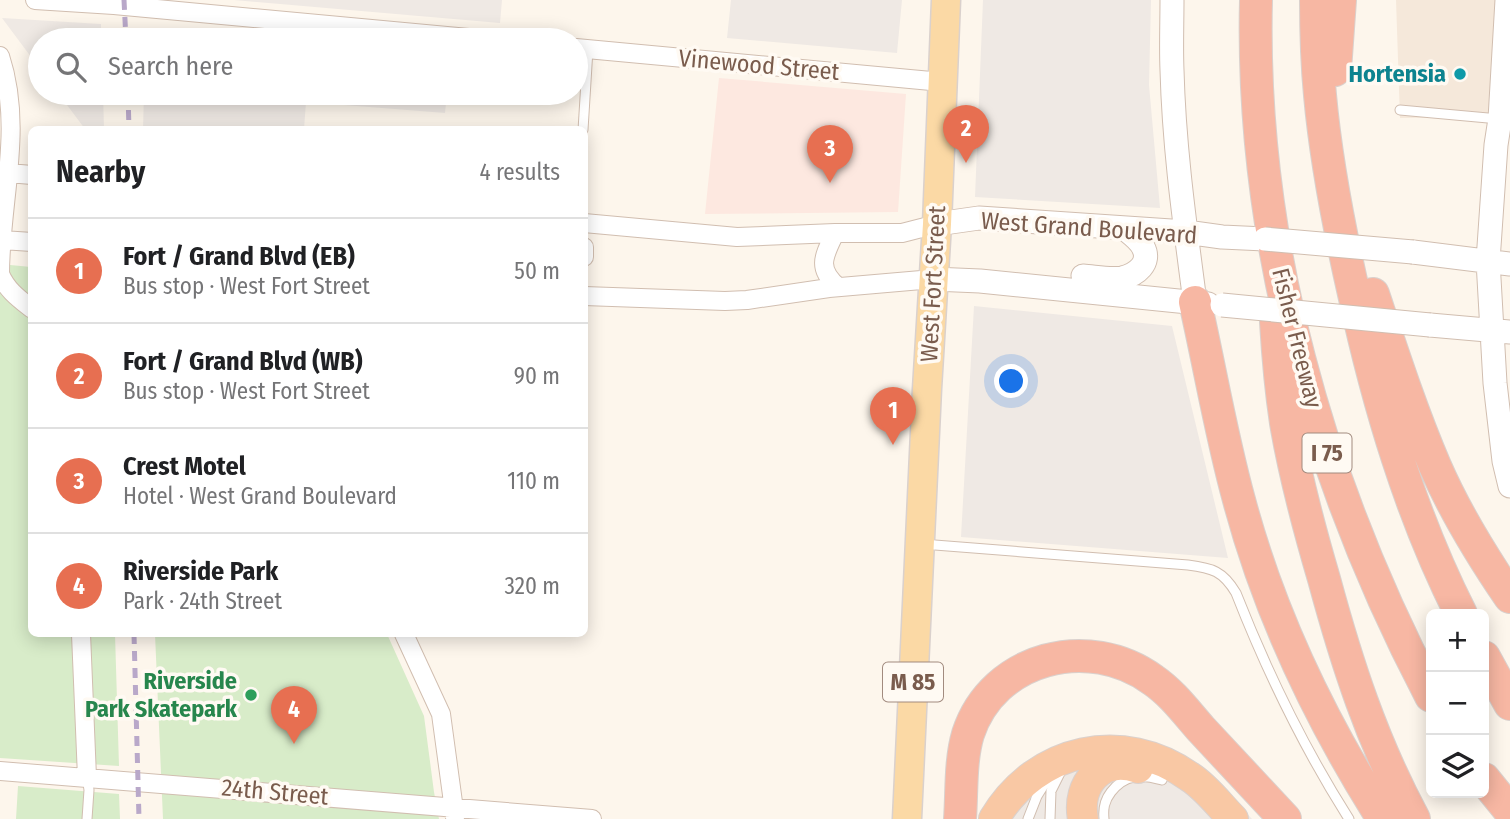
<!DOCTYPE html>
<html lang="en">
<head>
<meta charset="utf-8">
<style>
  :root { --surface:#fff; --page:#f2f2f2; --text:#202124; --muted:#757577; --line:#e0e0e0; --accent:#e76f51 }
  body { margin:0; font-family:"Fira Sans Condensed",sans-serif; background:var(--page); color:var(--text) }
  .controls { position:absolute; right:21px; bottom:21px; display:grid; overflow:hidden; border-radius:10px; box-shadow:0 4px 18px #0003 }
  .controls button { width:63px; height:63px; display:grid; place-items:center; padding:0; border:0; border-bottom:2px solid var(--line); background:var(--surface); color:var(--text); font:35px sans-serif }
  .you { position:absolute; left:1012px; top:382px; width:24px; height:24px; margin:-18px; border:5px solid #fff; border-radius:50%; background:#1a73e8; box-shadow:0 0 0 10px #1a73e833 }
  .badge { display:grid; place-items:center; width:46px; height:46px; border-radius:50%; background:var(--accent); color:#fff; font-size:23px; font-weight:700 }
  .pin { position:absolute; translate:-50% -58px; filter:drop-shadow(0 2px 4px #0008) }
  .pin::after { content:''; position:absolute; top:37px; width:24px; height:21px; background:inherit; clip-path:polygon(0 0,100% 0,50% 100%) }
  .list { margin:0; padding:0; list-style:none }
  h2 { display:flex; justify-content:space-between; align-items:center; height:91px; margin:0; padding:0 28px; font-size:30px }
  h2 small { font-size:23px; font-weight:400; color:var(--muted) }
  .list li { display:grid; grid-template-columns:46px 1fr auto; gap:21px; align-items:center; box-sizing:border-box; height:105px; padding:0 28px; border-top:2px solid var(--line) }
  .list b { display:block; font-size:26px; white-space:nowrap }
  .list p { margin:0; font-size:23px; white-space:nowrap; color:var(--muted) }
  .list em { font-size:23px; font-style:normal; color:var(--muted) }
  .icon { flex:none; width:38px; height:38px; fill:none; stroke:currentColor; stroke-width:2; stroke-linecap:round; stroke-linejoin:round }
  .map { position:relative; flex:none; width:1510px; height:819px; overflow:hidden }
  .search { position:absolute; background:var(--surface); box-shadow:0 4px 18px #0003; left:28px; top:28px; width:560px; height:77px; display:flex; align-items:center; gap:18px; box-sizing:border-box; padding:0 24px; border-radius:38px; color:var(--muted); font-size:26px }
  .panel { position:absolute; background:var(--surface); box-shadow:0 4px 18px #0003; left:28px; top:126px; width:560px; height:511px; border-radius:10px }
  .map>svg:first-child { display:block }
  .residential { fill:#f5e8da }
  .commercial { fill:#fde8e0 }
  .industrial { fill:#efe9e4 }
  .green { fill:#d8ecc9 }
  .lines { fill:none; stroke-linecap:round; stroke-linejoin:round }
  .service-casing { stroke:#d1beb0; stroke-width:11 }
  .minor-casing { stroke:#d1beb0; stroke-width:20 }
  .tertiary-casing { stroke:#d1beb0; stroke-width:25 }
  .primary-casing { stroke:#dad1cd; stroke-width:31 }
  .trunk-casing { stroke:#dad1cd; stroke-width:32 }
  .motorway-casing { stroke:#dad1cd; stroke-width:34 }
  .service { stroke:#fff; stroke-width:9 }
  .minor { stroke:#fff; stroke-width:18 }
  .tertiary { stroke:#fff; stroke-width:23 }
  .primary { stroke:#fbd9a5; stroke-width:28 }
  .trunk { stroke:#f9c8a4; stroke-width:30 }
  .motorway { stroke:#f7b7a3; stroke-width:32 }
  .rail { stroke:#b9a8c9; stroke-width:5; stroke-dasharray:10 7; stroke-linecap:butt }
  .tertiary-bridge-casing { stroke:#d1beb0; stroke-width:25; stroke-linecap:butt }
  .tertiary-bridge { stroke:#fff; stroke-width:23 }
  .culture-dot { fill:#0f9aa8; stroke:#fffaf3; stroke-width:2.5 }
  .leisure-dot { fill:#2e9e5b; stroke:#fffaf3; stroke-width:2.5 }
  .labels { text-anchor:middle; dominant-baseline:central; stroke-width:7; stroke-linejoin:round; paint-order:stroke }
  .shield { fill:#fffaf3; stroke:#a28b7f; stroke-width:2 }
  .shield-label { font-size:23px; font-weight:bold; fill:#7a5c4d }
  .street-label { font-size:24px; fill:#7a5c4d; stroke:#fffaf3 }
  .culture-label { font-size:24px; font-weight:bold; fill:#0d838f; stroke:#fffaf3; text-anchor:end }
  .leisure-label { font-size:24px; font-weight:bold; fill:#27864d; stroke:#fffaf3; text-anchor:end }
</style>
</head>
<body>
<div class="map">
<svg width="1510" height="819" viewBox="0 0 1510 819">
  <rect width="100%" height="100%" fill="#fdf6ec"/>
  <path class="residential" d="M 1396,0 L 1510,0 L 1510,117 L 1400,118 Z"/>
  <path class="commercial" d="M 719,78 L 906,94 L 898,212 L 705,214 Z"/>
  <path class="industrial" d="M 234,0 L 502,0 L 500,23 Z
    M 731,0 L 902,0 L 897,53 L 727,38 Z
    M 983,0 L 1151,0 L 1149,85 L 1160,208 L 975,197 Z
    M 2,18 L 101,24 L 101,40 L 40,40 L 40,69 Z
    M 147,30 L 270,40 L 276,40 L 146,40 Z
    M 58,93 L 103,93 L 104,129 L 85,129 Z
    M 144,93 L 447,93 L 445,113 L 306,102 L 304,129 L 143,130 Z
    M 974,306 L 1172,326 L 1228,558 L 961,537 Z
    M 1095,738 L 1182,755 L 1205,769 L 1252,819 L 980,819 L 1044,753 L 1060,745 Z"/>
  <path class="green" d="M 0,264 L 31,267 L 32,634 L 115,634 L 119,766 L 0,758 Z
    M 155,634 L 387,634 L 424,716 L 434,792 L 439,819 L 163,819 Z
    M 18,786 L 119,794 L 120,819 L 16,819 Z"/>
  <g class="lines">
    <g class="service-casing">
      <path id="service" d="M 1400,110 L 1499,119
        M 583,130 L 588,49
        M 922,544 L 1188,565 C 1212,568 1223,571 1236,593 C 1267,672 1304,748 1349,819
        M 87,819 L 89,790 L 87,777
        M 1028,819 L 1037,796 L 1047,780
        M 1050,819 L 1051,791 L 1061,771
        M 1104,819 C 1103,809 1104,801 1111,792 C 1125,774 1141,774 1162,780"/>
    </g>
    <g class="minor-casing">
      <path id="minor" d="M 35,0 L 114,5 L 490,40
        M 576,48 L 942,82
        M 0,56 C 24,129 0,200 0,274 C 7,290 18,298 32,309
        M 8,173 L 32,175
        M 584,223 L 737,237 L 835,233 L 902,233 L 937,224
        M 835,233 C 824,256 816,268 838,287
        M 2,240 L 32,242
        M 584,247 L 584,257
        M 584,296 L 725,301 L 747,300 L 829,288 L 933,279
        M 81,634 L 87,777
        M 404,634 L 441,714 L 455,817
        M 0,771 L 592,819"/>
    </g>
    <g class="tertiary-casing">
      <path id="tertiary" d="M 1172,0 C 1172,23 1171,47 1172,70 C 1174,148 1185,225 1195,302
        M 1507,0 L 1500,119 L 1496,145 L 1488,261 L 1495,383 L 1504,461 L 1510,486
        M 937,224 L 979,218 L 1186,232 L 1222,237 L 1265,239
        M 1413,252 L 1510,264
        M 1083,276 C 1096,277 1110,280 1122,278 C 1136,275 1152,263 1143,247 C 1139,239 1131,234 1124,228
        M 933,279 L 980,281 L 1208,304
        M 1430,325 L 1510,332"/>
    </g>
    <g class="primary-casing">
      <path id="primary" d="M 907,819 L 927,389 L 937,224 L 946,0"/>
    </g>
    <g class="trunk-casing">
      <path id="trunk" d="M 994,819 C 1036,748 1123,729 1190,777 C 1207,788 1219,805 1233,819
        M 1083,819 C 1076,784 1102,755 1138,768"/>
    </g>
    <g class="motorway-casing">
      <path id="motorway" d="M 1256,0 C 1250,241 1319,483 1431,696
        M 1316,0 C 1316,32 1317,64 1320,95 C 1326,162 1339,228 1354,294 C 1378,404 1410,513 1461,614
        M 1335,70 L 1340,0
        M 1373,294 C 1392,351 1411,410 1435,466 C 1455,512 1482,556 1510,597
        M 1195,302 C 1210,368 1221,435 1239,500 C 1269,613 1321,721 1383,819
        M 1276,322 C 1278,356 1281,390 1286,423 C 1295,476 1309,528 1324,579 C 1347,664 1372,741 1414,819
        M 1484,657 L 1510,704
        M 1484,779 L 1510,811
        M 960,819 C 962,792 960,761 968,734 C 993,657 1089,633 1153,680 C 1172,693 1186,712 1201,729 C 1229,759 1257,789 1285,819"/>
    </g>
    <use href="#service" class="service"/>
    <use href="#minor" class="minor"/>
    <use href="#tertiary" class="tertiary"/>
    <use href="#primary" class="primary"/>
    <use href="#trunk" class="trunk"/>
    <use href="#motorway" class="motorway"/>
    <path class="rail" d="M 124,0 L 126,40
      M 128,93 L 129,130
      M 134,634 L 139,819"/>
    <g class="tertiary-bridge-casing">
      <path id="tertiary-bridge" d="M 1265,239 L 1413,252
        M 1222,305 L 1430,325"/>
    </g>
    <use href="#tertiary-bridge" class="tertiary-bridge"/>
  </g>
  <circle class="culture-dot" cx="1460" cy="74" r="7"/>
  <circle class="leisure-dot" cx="251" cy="695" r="7"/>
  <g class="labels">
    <g class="shield">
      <rect x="1302.5" y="433.5" width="49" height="39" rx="5"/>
      <rect x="883" y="662.5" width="60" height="39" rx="5"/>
    </g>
    <g class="shield-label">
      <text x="1327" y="453">I 75</text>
      <text x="913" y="682">M 85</text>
    </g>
    <g class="street-label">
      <text transform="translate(759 65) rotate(5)">Vinewood Street</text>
      <text transform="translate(1089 228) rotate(4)">West Grand Boulevard</text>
      <text transform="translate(933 284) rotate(-87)">West Fort Street</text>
      <text transform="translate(1297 338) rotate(76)">Fisher Freeway</text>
      <text transform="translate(275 792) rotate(5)">24th Street</text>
    </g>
    <g class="culture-label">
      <text x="1446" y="74">Hortensia</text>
    </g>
    <g class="leisure-label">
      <text x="237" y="681">Riverside<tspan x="237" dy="28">Park Skatepark</tspan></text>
    </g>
  </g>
</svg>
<div class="controls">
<button>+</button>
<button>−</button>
<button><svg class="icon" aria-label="layers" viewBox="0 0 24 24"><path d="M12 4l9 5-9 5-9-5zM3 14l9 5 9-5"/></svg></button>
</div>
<div class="you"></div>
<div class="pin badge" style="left:893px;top:445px">1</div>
<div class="pin badge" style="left:966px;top:163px">2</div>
<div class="pin badge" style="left:830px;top:183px">3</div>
<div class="pin badge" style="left:294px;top:744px">4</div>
<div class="search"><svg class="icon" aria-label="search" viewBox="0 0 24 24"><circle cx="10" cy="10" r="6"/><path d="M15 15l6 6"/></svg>Search here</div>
<section class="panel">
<h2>Nearby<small>4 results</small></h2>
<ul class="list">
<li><span class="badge">1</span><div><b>Fort / Grand Blvd (EB)</b><p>Bus stop · West Fort Street</p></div><em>50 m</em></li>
<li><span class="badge">2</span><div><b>Fort / Grand Blvd (WB)</b><p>Bus stop · West Fort Street</p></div><em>90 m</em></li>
<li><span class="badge">3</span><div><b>Crest Motel</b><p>Hotel · West Grand Boulevard</p></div><em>110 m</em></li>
<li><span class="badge">4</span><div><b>Riverside Park</b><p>Park · 24th Street</p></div><em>320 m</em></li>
</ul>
</section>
</div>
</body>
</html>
